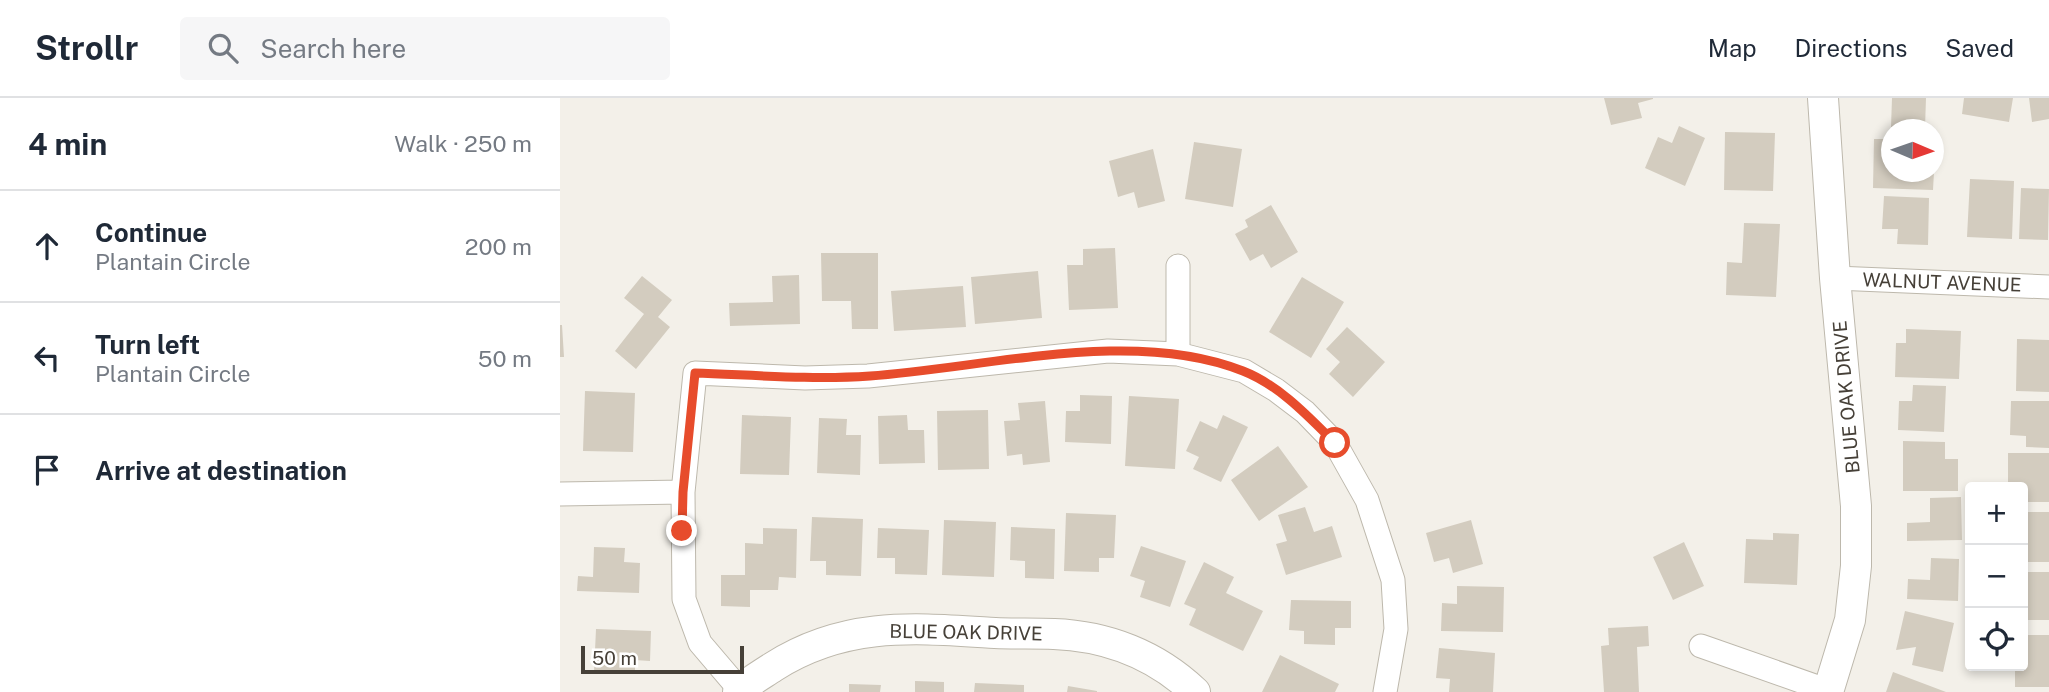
<!DOCTYPE html>
<html lang="en">
<head>
<meta charset="utf-8">
<style>
  :root { --surface:#fff; --page:#f6f6f7; --text:#1f2937; --muted:#747a83; --line:#e0e1e3 }
  body { margin:0; font-family:"Public Sans",sans-serif; background:var(--page); color:var(--text) }
  .controls { position:absolute; right:21px; bottom:21px; display:grid; overflow:hidden; border-radius:7px; box-shadow:0 4px 10px #0003 }
  .controls button { width:63px; height:63px; display:grid; place-items:center; padding:0; border:0; border-bottom:2px solid var(--line); background:var(--surface); color:var(--text); font:35px sans-serif }
  .compass { position:absolute; left:1321px; top:21px; width:63px; height:63px; border-radius:50%; background:var(--surface); box-shadow:0 4px 10px #0003; rotate:92deg }
  .scale { position:absolute; left:21px; bottom:18px; width:163px; box-sizing:border-box; padding-left:7px; border:4px solid #464038; border-top:0; font-size:19px; line-height:24px; white-space:nowrap; color:#464038; -webkit-text-stroke:5px #fff; paint-order:stroke }
  .stop { position:absolute; width:21px; height:21px; margin:-16px; border:5px solid #e74c2c; border-radius:50%; background:#fff }
  .stop.end { background:#e74c2c; border-color:#fff; box-shadow:0 2px 7px #0008 }
  .list { margin:0; padding:0; list-style:none }
  h2 { display:flex; justify-content:space-between; align-items:center; height:91px; margin:0; padding:0 28px; font-size:30px }
  h2 small { font-size:23px; font-weight:400; color:var(--muted) }
  .list li { display:grid; grid-template-columns:46px 1fr auto; gap:21px; align-items:center; box-sizing:border-box; height:112px; padding:0 28px; border-top:2px solid var(--line) }
  .list b { display:block; font-size:26px; white-space:nowrap }
  .list p { margin:0; font-size:23px; white-space:nowrap; color:var(--muted) }
  .list em { font-size:23px; font-style:normal; color:var(--muted) }
  .icon { flex:none; width:38px; height:38px; fill:none; stroke:currentColor; stroke-width:2; stroke-linecap:round; stroke-linejoin:round }
  .map { position:relative; flex:none; width:1489px; height:594px; overflow:hidden }
  header { display:flex; align-items:center; gap:42px; box-sizing:border-box; height:98px; padding:0 35px; background:var(--surface); border-bottom:2px solid var(--line) }
  header strong { font-size:33px }
  nav { display:flex; gap:38px; margin-inline-start:auto; font-size:24px }
  .search { width:490px; height:63px; background:var(--page); display:flex; align-items:center; gap:18px; box-sizing:border-box; padding:0 24px; border-radius:7px; color:var(--muted); font-size:26px }
  main { display:flex }
  aside { flex:1; background:var(--surface) }
  .map>svg:first-child { display:block }
  .building { fill:#d3ccbf }
  .lines { fill:none; stroke-linecap:round; stroke-linejoin:round }
  .minor-casing { stroke:#bdb8ac; stroke-width:25 }
  .tertiary-casing { stroke:#bdb8ac; stroke-width:32 }
  .minor { stroke:#fff; stroke-width:23 }
  .tertiary { stroke:#fff; stroke-width:30 }
  .route { stroke:#e74c2c; stroke-width:9 }
  .labels { text-anchor:middle; dominant-baseline:central; stroke-width:7; stroke-linejoin:round; paint-order:stroke }
  .street-label { font-size:19px; fill:#464038; stroke:#fff }
</style>
</head>
<body>
<header>
<strong>Strollr</strong>
<div class="search"><svg class="icon" aria-label="search" viewBox="0 0 24 24"><circle cx="10" cy="10" r="6"/><path d="M15 15l6 6"/></svg>Search here</div>
<nav><a>Map</a><a>Directions</a><a>Saved</a></nav>
</header>
<main>
<aside>
<h2>4 min<small>Walk · 250 m</small></h2>
<ul class="list">
<li><svg class="icon" aria-label="ahead" viewBox="0 0 24 24"><path d="M12 20V5M6 11l6-6 6 6"/></svg><div><b>Continue</b><p>Plantain Circle</p></div><em>200 m</em></li>
<li><svg class="icon" aria-label="left" viewBox="0 0 24 24"><path d="M17 20v-9H6M10 6l-5 5 5 5"/></svg><div><b>Turn left</b><p>Plantain Circle</p></div><em>50 m</em></li>
<li><svg class="icon" aria-label="arrive" viewBox="0 0 24 24"><path d="M6 21V4h12l-3 4 3 4H6"/></svg><div><b>Arrive at destination</b></div></li>
</ul>
</aside>
<div class="map">
<svg width="1489" height="594" viewBox="0 0 1489 594">
  <rect width="100%" height="100%" fill="#f3f0e9"/>
  <path class="building" d="M 1044,0 L 1093,0 L 1093,1 L 1078,5 L 1082,20 L 1051,27 Z
    M 1332,0 L 1366,0 L 1365,30 L 1331,29 Z
    M 1404,0 L 1453,0 L 1449,24 L 1402,16 Z
    M 1469,0 L 1489,0 L 1489,21 L 1472,24 Z
    M 1119,28 L 1145,40 L 1125,88 L 1085,70 L 1098,39 L 1112,45 Z
    M 1165,34 L 1215,35 L 1213,93 L 1164,92 Z
    M 1314,41 L 1332,41 L 1332,74 L 1374,74 L 1373,92 L 1313,90 Z
    M 634,44 L 682,51 L 673,109 L 625,101 Z
    M 593,51 L 605,103 L 578,110 L 574,94 L 558,99 L 549,63 Z
    M 1410,81 L 1454,83 L 1452,141 L 1407,139 Z
    M 1461,90 L 1489,91 L 1488,142 L 1459,141 Z
    M 1324,98 L 1369,100 L 1368,147 L 1337,146 L 1338,131 L 1322,131 Z
    M 711,107 L 738,154 L 711,170 L 703,156 L 690,163 L 675,136 L 688,129 L 685,122 Z
    M 1184,125 L 1220,126 L 1216,199 L 1166,197 L 1167,164 L 1182,165 Z
    M 555,150 L 558,210 L 509,212 L 507,167 L 523,167 L 523,151 Z
    M 261,155 L 318,155 L 318,231 L 292,231 L 291,203 L 262,203 Z
    M 478,173 L 482,220 L 415,226 L 411,179 Z
    M 239,177 L 240,226 L 170,228 L 169,205 L 213,204 L 212,178 Z
    M 82,178 L 112,202 L 98,219 L 110,229 L 76,271 L 55,253 L 84,216 L 64,200 Z
    M 742,179 L 784,204 L 751,260 L 709,234 Z
    M 403,188 L 406,229 L 334,233 L 331,193 Z
    M 0,227 L 2,227 L 4,259 L 0,259 Z
    M 787,229 L 825,264 L 793,299 L 769,276 L 780,264 L 766,251 Z
    M 1346,231 L 1401,233 L 1399,281 L 1335,279 L 1336,245 L 1346,245 Z
    M 1457,241 L 1489,242 L 1489,294 L 1456,293 Z
    M 1353,287 L 1386,288 L 1384,334 L 1338,332 L 1339,303 L 1352,303 Z
    M 25,293 L 75,295 L 73,354 L 23,353 Z
    M 520,297 L 552,298 L 551,346 L 505,344 L 506,313 L 520,313 Z
    M 569,298 L 619,301 L 615,371 L 565,368 Z
    M 485,303 L 490,364 L 463,367 L 462,356 L 447,358 L 444,323 L 460,322 L 458,305 Z
    M 1451,303 L 1489,303 L 1489,350 L 1466,349 L 1466,338 L 1450,337 Z
    M 428,312 L 429,371 L 378,372 L 377,313 Z
    M 182,317 L 231,319 L 229,377 L 180,376 Z
    M 347,317 L 348,332 L 364,332 L 365,365 L 319,366 L 318,318 Z
    M 663,317 L 688,329 L 661,384 L 633,371 L 639,359 L 626,353 L 640,323 L 657,331 Z
    M 259,320 L 287,321 L 286,337 L 301,337 L 300,377 L 257,375 Z
    M 1343,343 L 1385,344 L 1385,361 L 1398,361 L 1398,393 L 1343,393 Z
    M 718,348 L 748,389 L 699,423 L 671,382 Z
    M 1448,355 L 1489,355 L 1489,404 L 1464,404 L 1463,390 L 1448,389 Z
    M 1401,399 L 1402,442 L 1347,443 L 1347,425 L 1370,424 L 1370,400 Z
    M 745,409 L 754,434 L 772,428 L 782,459 L 726,477 L 716,446 L 727,443 L 718,417 Z
    M 1463,414 L 1489,414 L 1489,464 L 1463,464 Z
    M 506,415 L 556,417 L 554,460 L 539,460 L 539,474 L 504,473 Z
    M 252,419 L 303,421 L 301,478 L 266,477 L 266,463 L 250,463 Z
    M 384,422 L 436,424 L 434,479 L 382,477 Z
    M 911,422 L 923,466 L 893,475 L 889,460 L 874,464 L 866,435 Z
    M 451,429 L 495,431 L 494,481 L 465,480 L 465,463 L 450,462 Z
    M 203,430 L 237,431 L 236,480 L 219,479 L 218,492 L 190,492 L 190,509 L 161,508 L 161,477 L 185,477 L 185,445 L 203,446 Z
    M 318,430 L 369,432 L 367,477 L 335,476 L 335,460 L 317,460 Z
    M 1213,435 L 1239,436 L 1237,487 L 1184,485 L 1186,441 L 1213,442 Z
    M 1124,444 L 1144,488 L 1113,502 L 1093,459 Z
    M 581,448 L 626,463 L 610,509 L 580,499 L 585,483 L 570,478 Z
    M 34,449 L 65,450 L 64,464 L 80,465 L 79,495 L 17,493 L 18,478 L 33,479 Z
    M 1371,460 L 1399,461 L 1398,503 L 1347,501 L 1348,481 L 1370,482 Z
    M 644,464 L 674,479 L 666,495 L 703,513 L 683,553 L 629,527 L 636,511 L 624,506 Z
    M 1463,474 L 1489,474 L 1489,522 L 1465,522 Z
    M 897,488 L 944,489 L 943,534 L 881,533 L 882,505 L 897,506 Z
    M 731,502 L 791,503 L 791,530 L 775,530 L 775,547 L 744,546 L 744,533 L 729,532 Z
    M 1345,513 L 1394,525 L 1383,574 L 1352,567 L 1356,549 L 1336,552 Z
    M 1088,528 L 1089,548 L 1077,549 L 1079,594 L 1044,594 L 1041,548 L 1049,547 L 1048,530 Z
    M 36,531 L 91,533 L 90,563 L 75,562 L 75,576 L 34,574 Z
    M 1463,537 L 1489,537 L 1489,589 L 1455,589 L 1455,568 L 1463,568 Z
    M 879,550 L 935,555 L 933,594 L 889,594 L 890,581 L 876,580 Z
    M 720,557 L 779,586 L 775,594 L 702,594 Z
    M 1333,574 L 1386,594 L 1326,594 Z
    M 355,583 L 384,584 L 384,594 L 355,594 Z
    M 415,585 L 464,587 L 464,594 L 414,594 Z
    M 289,586 L 321,587 L 320,594 L 289,594 Z
    M 508,588 L 537,593 L 537,594 L 507,594 Z"/>
  <g class="lines">
    <g class="minor-casing">
      <path id="minor" d="M 1275,180 L 1489,189
        M 618,256 L 618,168
        M 0,396 L 123,394
        M 1141,548 L 1269,593
        M 180,592 L 140,545 L 124,501 L 123,394 L 135,275 L 245,280 L 308,278 L 548,253 L 618,256 L 684,273 L 716,292 L 745,314 L 775,345 L 807,402 L 833,482 L 836,531 L 825,594"/>
    </g>
    <g class="tertiary-casing">
      <path id="tertiary" d="M 1263,0 L 1275,180 L 1296,408 L 1296,468 L 1290,522 L 1268,594
        M 178,594 C 188,584 201,577 213,569 C 285,523 354,530 435,535 C 455,536 475,535 494,536 C 547,538 596,557 635,594"/>
    </g>
    <use href="#minor" class="minor"/>
    <use href="#tertiary" class="tertiary"/>
  </g>
  <g class="lines">
    <path class="route" d="M 122,433 L 123,394 L 135,275 C 193,277 252,282 310,278 C 426,270 572,229 683,273 C 719,287 748,318 775,345"/>
  </g>
  <g class="labels">
    <g class="street-label">
      <text transform="translate(1382 184) rotate(2)">WALNUT AVENUE</text>
      <text transform="translate(1286 299) rotate(-95)">BLUE OAK DRIVE</text>
      <text transform="translate(406 534) rotate(1)">BLUE OAK DRIVE</text>
    </g>
  </g>
</svg>
<div class="controls">
<button>+</button>
<button>−</button>
<button><svg class="icon" aria-label="locate" viewBox="0 0 24 24"><circle cx="12" cy="12" r="6"/><path d="M12 2v4M12 18v4M2 12h4M18 12h4"/></svg></button>
</div>
<svg class="compass" viewBox="-18 -18 36 36"><path d="M0-13l5 13h-10z" fill="#e53935"/><path d="M0 13l5-13h-10z" fill="#747a83"/></svg>
<div class="scale">50 m</div>
<div class="stop" style="left:775px;top:345px"></div>
<div class="stop end" style="left:122px;top:433px"></div>
</div>
</main>
</body>
</html>
